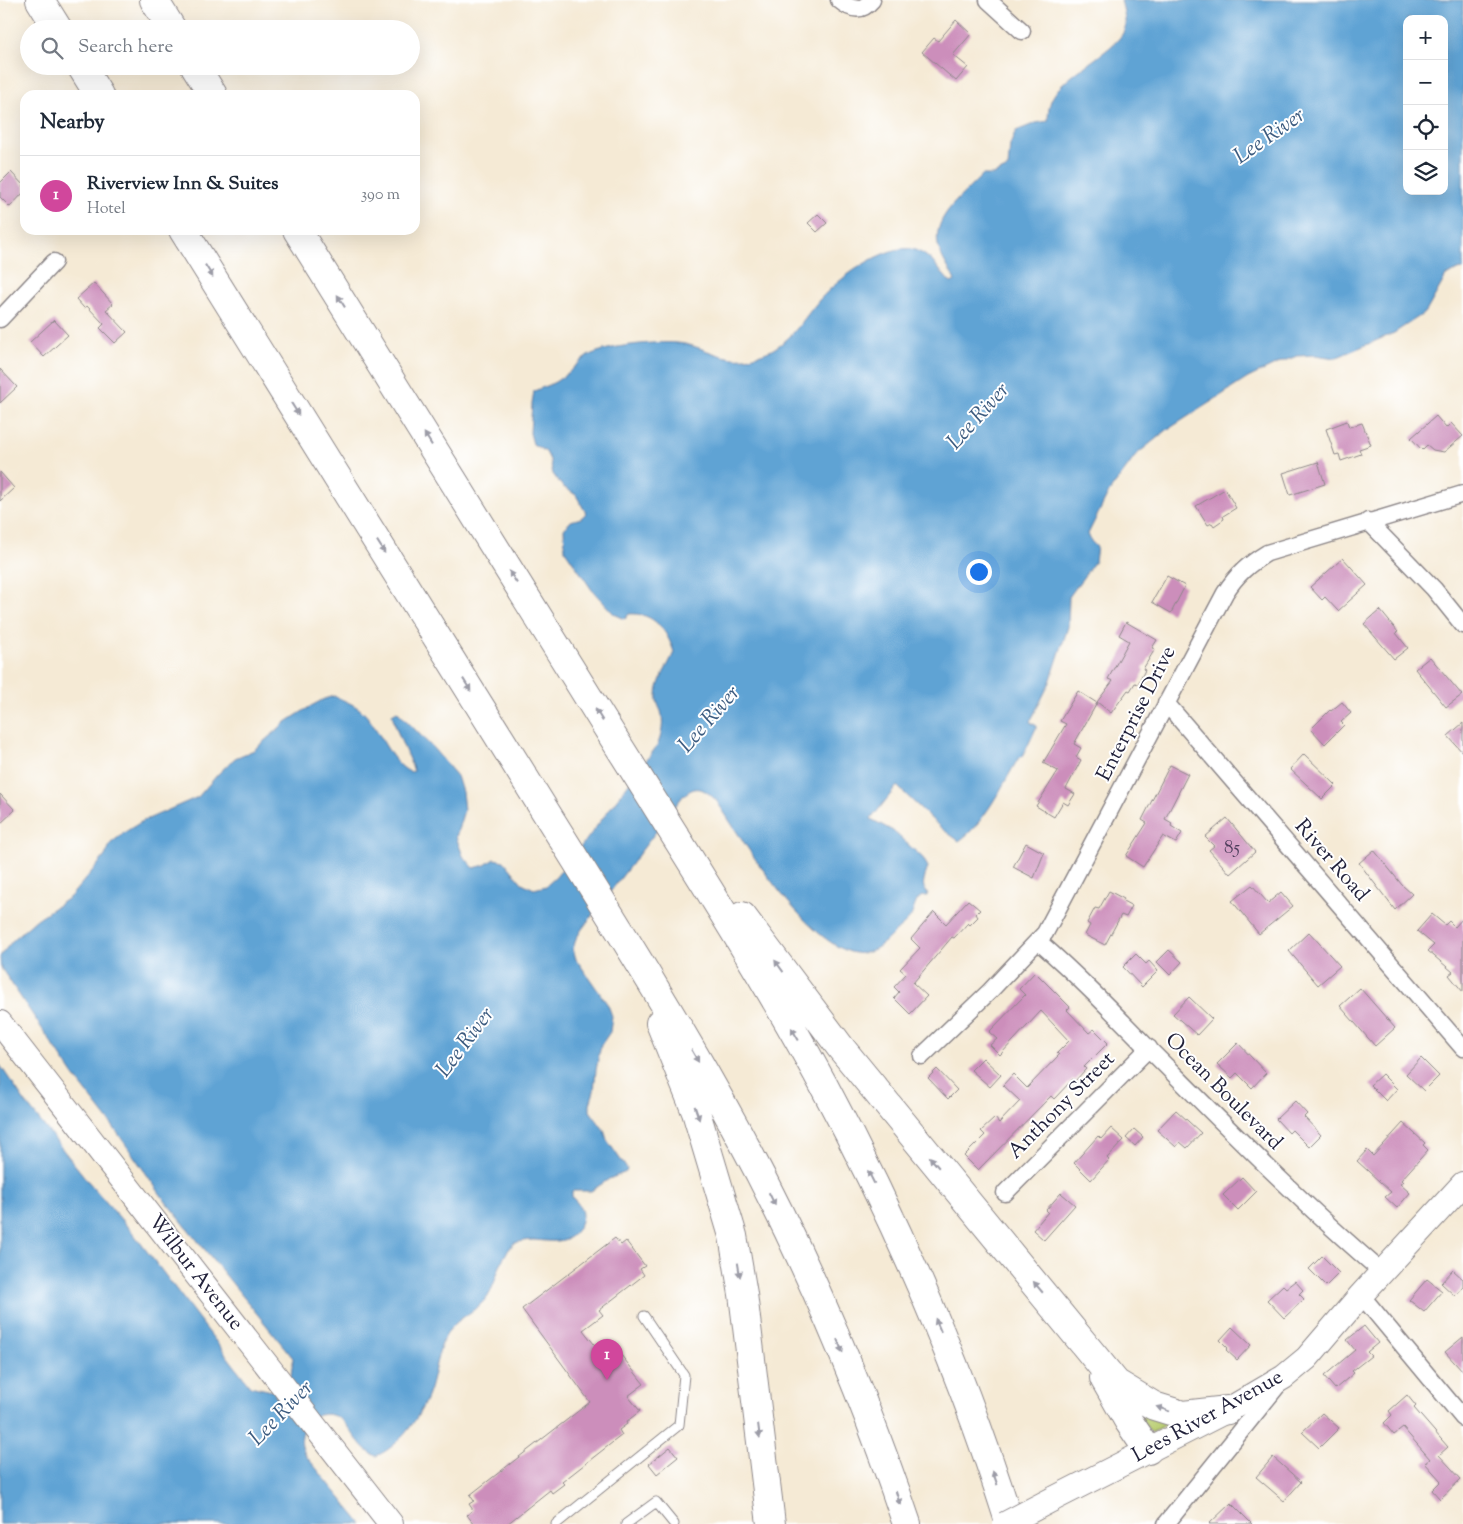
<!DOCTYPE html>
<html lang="en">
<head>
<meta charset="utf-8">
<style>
  :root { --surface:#fff; --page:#f6f6f7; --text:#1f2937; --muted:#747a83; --line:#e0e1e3; --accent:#7c3aed }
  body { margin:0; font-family:"Sorts Mill Goudy",serif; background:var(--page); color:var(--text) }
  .controls { position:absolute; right:15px; top:15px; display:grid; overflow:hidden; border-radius:10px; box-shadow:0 5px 20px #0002 }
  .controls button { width:45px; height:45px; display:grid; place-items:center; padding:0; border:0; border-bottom:1px solid var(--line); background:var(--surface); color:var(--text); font:25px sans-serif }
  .you { position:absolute; left:978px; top:571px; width:18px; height:18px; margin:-12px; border:4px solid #fff; border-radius:50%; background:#1a73e8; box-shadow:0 0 0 8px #1a73e833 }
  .badge { display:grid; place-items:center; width:32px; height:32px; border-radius:50%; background:var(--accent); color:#fff; font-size:16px; font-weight:700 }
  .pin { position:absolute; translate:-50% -41px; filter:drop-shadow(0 1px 2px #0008) }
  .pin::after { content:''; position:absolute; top:26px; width:18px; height:15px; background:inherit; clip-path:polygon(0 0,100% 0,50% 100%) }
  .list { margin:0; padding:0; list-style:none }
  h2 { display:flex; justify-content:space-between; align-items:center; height:65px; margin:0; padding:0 20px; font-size:21px }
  h2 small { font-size:16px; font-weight:400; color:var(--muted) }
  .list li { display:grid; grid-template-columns:32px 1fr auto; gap:15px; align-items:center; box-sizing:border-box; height:80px; padding:0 20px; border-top:1px solid var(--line) }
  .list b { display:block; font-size:19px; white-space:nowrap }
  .list p { margin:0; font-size:16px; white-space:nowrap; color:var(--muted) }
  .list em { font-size:16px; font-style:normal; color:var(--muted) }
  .icon { flex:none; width:28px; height:28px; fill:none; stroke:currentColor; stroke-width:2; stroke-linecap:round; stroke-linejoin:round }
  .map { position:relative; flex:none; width:1463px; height:1524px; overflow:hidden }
  .search { position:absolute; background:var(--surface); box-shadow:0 5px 20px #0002; left:20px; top:20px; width:400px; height:55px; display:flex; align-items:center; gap:12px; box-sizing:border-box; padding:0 18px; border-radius:28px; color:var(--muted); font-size:19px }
  .panel { position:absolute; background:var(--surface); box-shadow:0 5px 20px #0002; left:20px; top:90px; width:400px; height:145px; border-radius:15px }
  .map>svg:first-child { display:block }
  .green { fill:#b8cc70; stroke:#6d7756 }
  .water { fill:#5fa3d4; stroke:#406288; fill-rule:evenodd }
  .building { fill:#cc8ebb }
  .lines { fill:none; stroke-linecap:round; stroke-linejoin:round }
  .lane-casing { stroke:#8c8688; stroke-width:11 }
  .street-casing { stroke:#8c8688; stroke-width:19 }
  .secondary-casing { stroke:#8c8688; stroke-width:26 }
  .highway-casing { stroke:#8c8688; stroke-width:30 }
  .lane { stroke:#fff; stroke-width:9 }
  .street { stroke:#fff; stroke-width:16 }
  .secondary { stroke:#fff; stroke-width:24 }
  .highway { stroke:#fff; stroke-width:28 }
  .secondary-bridge-casing { stroke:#8c8688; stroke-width:26; stroke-linecap:butt }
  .secondary-bridge { stroke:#fff; stroke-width:24 }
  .oneway { fill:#9c9ca7 }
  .labels { text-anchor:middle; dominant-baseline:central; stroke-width:4; stroke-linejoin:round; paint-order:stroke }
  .number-label { font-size:19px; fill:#4c3d5b }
  .street-label { font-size:21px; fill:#22223b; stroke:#fff }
  .water-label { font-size:22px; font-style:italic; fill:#3d5c80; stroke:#fff }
</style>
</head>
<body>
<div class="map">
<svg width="1463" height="1524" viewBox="0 0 1463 1524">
  <rect width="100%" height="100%" fill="#fff"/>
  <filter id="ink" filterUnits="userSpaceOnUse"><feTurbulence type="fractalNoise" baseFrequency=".02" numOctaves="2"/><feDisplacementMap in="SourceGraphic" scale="10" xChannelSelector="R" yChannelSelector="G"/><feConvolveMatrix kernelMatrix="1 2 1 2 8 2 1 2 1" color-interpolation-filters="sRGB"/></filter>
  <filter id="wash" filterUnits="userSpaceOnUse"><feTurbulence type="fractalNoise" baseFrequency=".0096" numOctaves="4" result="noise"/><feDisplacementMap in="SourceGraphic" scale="20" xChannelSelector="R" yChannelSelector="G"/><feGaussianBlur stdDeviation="1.12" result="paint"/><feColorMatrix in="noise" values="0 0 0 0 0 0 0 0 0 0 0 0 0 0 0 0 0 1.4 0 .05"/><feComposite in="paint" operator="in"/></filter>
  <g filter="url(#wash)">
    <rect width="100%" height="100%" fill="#f5ead5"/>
    <path class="green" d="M 1127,1400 L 1171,1422 L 1151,1433 Z"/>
    <path class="water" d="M 1121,0 L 1463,0 L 1463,270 L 1460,269 L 1446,276 L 1426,312 L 1394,333 L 1335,358 L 1315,355 L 1297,356 L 1281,362 L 1248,378 L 1167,430 L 1137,454 L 1109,492 L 1088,534 L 1091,541 L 1097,547 L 1095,561 L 1069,597 L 1068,627 L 1050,682 L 1030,722 L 1037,726 L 1023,756 L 1018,759 C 1002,786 984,824 959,841 L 941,828 L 897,786 L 871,819 L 893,831 L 923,858 L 928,867 C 926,875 919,887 928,893 L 927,896 C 915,894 915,910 910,918 C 906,923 901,927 896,931 C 885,942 872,956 855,953 C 807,945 742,840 716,800 C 704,789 697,783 683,796 L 582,929 L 576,939 L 573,949 L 576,959 L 608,1005 L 612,1016 L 610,1032 L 601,1045 L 596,1070 L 594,1091 L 590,1104 L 590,1111 L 604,1130 L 607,1140 L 627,1169 L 626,1172 L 609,1179 L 591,1191 L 572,1191 L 572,1197 C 580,1205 585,1212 580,1224 C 570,1246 553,1241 533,1240 C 527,1240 520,1242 514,1243 C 510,1248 506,1253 503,1259 C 496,1273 495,1288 484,1301 C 472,1314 453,1320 445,1337 C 437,1352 435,1372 430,1389 C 422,1414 401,1446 376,1456 C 352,1446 348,1408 319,1415 C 312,1417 305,1424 303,1431 C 300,1442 301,1447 307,1457 L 362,1524 L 0,1524 L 0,1065 L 25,1102 L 87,1180 L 133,1233 L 250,1386 L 272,1391 L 291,1376 L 293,1358 L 166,1202 L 112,1125 L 74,1076 L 1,968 L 0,958 L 1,955 L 13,940 L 37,919 L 70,897 L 105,856 L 111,843 L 125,832 L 141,822 L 198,797 L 219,773 L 235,758 L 254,750 L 286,722 L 311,706 L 324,699 L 334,696 C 343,700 354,704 362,711 C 380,728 388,761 410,772 L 414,771 C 406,752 397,734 392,714 L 397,711 L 433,748 L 457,776 L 462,792 L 464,810 L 456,837 L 463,856 L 474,868 L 485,865 L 494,859 L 504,861 L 522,883 L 534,889 L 546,886 L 556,877 L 587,839 L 657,746 C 662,735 664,723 661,711 C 659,707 656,701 657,696 C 657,680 668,667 674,652 C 667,631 654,612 629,614 L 625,619 L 614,614 L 592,590 L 565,550 L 564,529 L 571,521 L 581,518 L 586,513 L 576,495 L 562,486 L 553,474 L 550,460 L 546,452 L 533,444 L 530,433 L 532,403 L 534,391 C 543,387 554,384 561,378 C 571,372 578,362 588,356 C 605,346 656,341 677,343 C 704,345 726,365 754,356 C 761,354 772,351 778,346 C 794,336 804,318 816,304 C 832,283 888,240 915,250 C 932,256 939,271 951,283 L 955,281 C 950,269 941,259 938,245 C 932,216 965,194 982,175 L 993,175 L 1008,168 L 1010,145 L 1016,131 L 1036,123 L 1048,121 C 1048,113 1049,102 1054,95 C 1067,72 1123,47 1125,27 C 1126,19 1123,8 1121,0 ZM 1407,19 L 1444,19 L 1444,191 L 1407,191 Z"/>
    <g id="blocks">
      <path class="building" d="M 956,20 L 971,34 L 953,55 L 968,67 L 956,81 L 922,52 L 934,38 L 938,41 Z
        M 11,172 L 25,187 L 25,191 L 10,207 L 0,197 L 0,183 Z
        M 818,214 L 827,223 L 817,232 L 808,223 Z
        M 94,283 L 113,304 L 106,310 L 127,332 L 115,343 L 100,328 L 104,324 L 87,306 L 84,308 L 76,299 Z
        M 54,320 L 68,335 L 44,357 L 30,342 Z
        M 0,369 L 17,387 L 0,403 Z
        M 1436,416 L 1446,428 L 1451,423 L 1463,436 L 1444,452 L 1433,450 L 1427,445 L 1422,450 L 1411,438 Z
        M 1347,421 L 1349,427 L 1362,423 L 1371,445 L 1359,449 L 1361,454 L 1341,461 L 1339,454 L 1335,455 L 1326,429 Z
        M 1318,462 L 1325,484 L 1290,495 L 1283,473 Z
        M 0,472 L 14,488 L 0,501 Z
        M 1225,489 L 1236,508 L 1223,516 L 1224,519 L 1214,526 L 1212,523 L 1208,525 L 1196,506 Z
        M 1343,558 L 1367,585 L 1338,611 L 1325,597 L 1322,600 L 1310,587 Z
        M 1167,576 L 1185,586 L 1171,613 L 1152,602 Z
        M 1380,610 L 1398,632 L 1396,633 L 1408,648 L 1394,659 L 1364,624 Z
        M 1126,622 L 1157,640 L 1152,648 L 1155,649 L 1143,669 L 1145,670 L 1138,684 L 1135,683 L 1130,691 L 1128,690 L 1111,713 L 1097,702 L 1113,681 L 1108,679 L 1129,641 L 1119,635 Z
        M 1430,657 L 1462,695 L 1446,707 L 1415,669 Z
        M 1078,691 L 1097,703 L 1074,744 L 1081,748 L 1076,757 L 1081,760 L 1066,789 L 1075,794 L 1068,805 L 1063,802 L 1054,817 L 1036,806 L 1058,771 L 1043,763 L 1066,724 L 1060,721 Z
        M 1342,702 L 1351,713 L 1341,722 L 1344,725 L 1325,744 L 1311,729 L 1330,710 L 1331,711 Z
        M 1463,723 L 1463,753 L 1448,736 Z
        M 1304,754 L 1336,785 L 1322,799 L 1290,769 Z
        M 1170,765 L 1188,774 L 1165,819 L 1172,823 L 1171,826 L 1182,833 L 1176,843 L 1163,836 L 1143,867 L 1126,856 L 1147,823 L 1142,820 Z
        M 0,794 L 15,810 L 0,824 Z
        M 1227,818 L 1255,852 L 1230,874 L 1209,850 L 1214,846 L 1205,837 Z
        M 1026,843 L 1044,853 L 1034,878 L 1013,867 Z
        M 1374,850 L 1402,885 L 1412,894 L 1395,910 L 1359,863 Z
        M 1252,885 L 1268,903 L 1281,892 L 1293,906 L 1259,934 L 1232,901 Z
        M 1109,891 L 1124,899 L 1123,901 L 1132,906 L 1126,917 L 1121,915 L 1105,945 L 1085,935 L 1090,925 L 1087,923 L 1095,908 L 1099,909 Z
        M 968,900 L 980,910 L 976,914 L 978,917 L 970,925 L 968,923 L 954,938 L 952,937 L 913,983 L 927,996 L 910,1014 L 894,998 L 899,992 L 894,987 L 906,974 L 900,969 L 920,948 L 911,939 L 934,912 L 946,924 Z
        M 1432,914 L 1445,925 L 1449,921 L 1455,927 L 1463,918 L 1463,992 L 1449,975 L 1453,972 L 1428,951 L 1434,945 L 1417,931 Z
        M 1309,932 L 1340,966 L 1318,985 L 1289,951 Z
        M 1169,950 L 1182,962 L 1170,975 L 1157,962 Z
        M 1136,954 L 1146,964 L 1149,961 L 1158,971 L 1142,987 L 1123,967 Z
        M 1035,972 L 1070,1007 L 1067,1010 L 1089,1033 L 1094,1029 L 1108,1043 L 1084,1067 L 1086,1069 L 1075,1081 L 1073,1079 L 1054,1099 L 1051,1096 L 978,1170 L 964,1156 L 985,1135 L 981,1131 L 995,1118 L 999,1123 L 1020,1101 L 1003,1085 L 1013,1074 L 1027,1088 L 1059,1055 L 1057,1053 L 1069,1041 L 1041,1011 L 1000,1055 L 990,1045 L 997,1039 L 989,1032 L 1025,995 L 1019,989 Z
        M 1360,988 L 1395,1028 L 1375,1046 L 1340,1006 Z
        M 1189,997 L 1212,1019 L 1197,1035 L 1173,1014 Z
        M 1238,1043 L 1266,1073 L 1252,1088 L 1237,1073 L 1232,1078 L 1217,1064 Z
        M 983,1058 L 1001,1075 L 990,1087 L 971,1070 Z
        M 1421,1058 L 1439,1076 L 1424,1091 L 1406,1074 Z
        M 937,1069 L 957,1090 L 948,1099 L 928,1078 Z
        M 1382,1074 L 1397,1089 L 1386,1101 L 1370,1085 Z
        M 1295,1101 L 1307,1114 L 1304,1117 L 1321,1135 L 1309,1147 L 1292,1130 L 1289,1133 L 1276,1119 Z
        M 1176,1110 L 1201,1133 L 1187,1148 L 1180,1142 L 1176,1147 L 1157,1130 Z
        M 1403,1123 L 1425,1143 L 1423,1145 L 1428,1150 L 1401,1180 L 1403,1182 L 1400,1184 L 1410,1193 L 1397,1208 L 1385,1197 L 1391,1192 L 1357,1161 L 1367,1150 L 1373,1156 Z
        M 1111,1128 L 1124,1140 L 1107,1158 L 1109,1160 L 1091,1180 L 1074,1163 L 1098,1136 L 1101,1139 Z
        M 1134,1129 L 1143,1137 L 1135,1146 L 1126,1138 Z
        M 1242,1177 L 1256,1192 L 1238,1210 L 1223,1195 Z
        M 1061,1193 L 1075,1205 L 1044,1240 L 1033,1230 L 1048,1212 L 1046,1210 Z
        M 615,1238 L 621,1245 L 626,1241 L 645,1266 L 640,1269 L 644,1275 L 599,1310 L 603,1315 L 583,1330 L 598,1349 L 609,1340 L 644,1384 L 628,1396 L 640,1411 L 626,1422 L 627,1424 L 619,1430 L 622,1435 L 562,1482 L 564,1484 L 552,1493 L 550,1490 L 507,1524 L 474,1524 L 467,1515 L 473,1510 L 469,1504 L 474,1501 L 470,1495 L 590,1402 L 522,1309 Z
        M 1322,1256 L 1339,1273 L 1326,1286 L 1309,1269 Z
        M 1453,1270 L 1463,1279 L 1463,1287 L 1455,1296 L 1441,1283 Z
        M 1427,1279 L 1442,1291 L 1424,1312 L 1409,1300 Z
        M 1295,1281 L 1303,1290 L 1299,1294 L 1304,1299 L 1284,1318 L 1267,1300 L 1283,1285 L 1286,1288 Z
        M 1364,1326 L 1378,1343 L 1367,1352 L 1371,1356 L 1352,1371 L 1354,1373 L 1335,1389 L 1324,1376 L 1355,1350 L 1347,1340 Z
        M 1232,1327 L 1251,1345 L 1237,1360 L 1226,1350 L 1228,1348 L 1220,1340 Z
        M 1463,1337 L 1463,1372 L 1445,1352 Z
        M 1407,1395 L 1416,1406 L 1414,1408 L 1448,1447 L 1439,1455 L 1461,1479 L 1440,1499 L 1432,1490 L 1441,1481 L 1425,1463 L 1430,1459 L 1403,1428 L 1394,1435 L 1384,1423 L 1392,1415 L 1389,1411 Z
        M 1322,1413 L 1339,1428 L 1319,1448 L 1302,1432 Z
        M 670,1447 L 678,1457 L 657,1474 L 649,1464 Z
        M 1273,1457 L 1301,1482 L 1284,1501 L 1256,1477 Z
        M 1231,1503 L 1252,1524 L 1209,1524 Z"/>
    </g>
  </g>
  <g filter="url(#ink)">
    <use href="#blocks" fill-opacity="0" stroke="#8c8688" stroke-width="1"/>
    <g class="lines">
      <g class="lane-casing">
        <path id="lane" d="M 556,1524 L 679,1425 L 684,1375 L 644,1316
          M 626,1524 L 656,1502 L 674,1524"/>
      </g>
      <g class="street-casing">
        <path id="street" d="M 839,0 C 851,10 861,13 872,0
          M 988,0 L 1022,31
          M 0,319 L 54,262
          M 1368,521 L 1434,589 L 1463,625
          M 1166,703 L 1463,1048
          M 1038,941 C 1077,975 1113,1012 1149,1049 C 1225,1125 1300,1202 1382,1272
          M 922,1056 L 990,991 L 1045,933 L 1225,593 C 1237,574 1249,564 1267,553 L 1463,494
          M 1005,1193 L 1149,1048
          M 1361,1295 L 1463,1418
          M 1166,1524 L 1278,1385"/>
      </g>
      <g class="secondary-casing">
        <path id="secondary" d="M 0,1023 L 391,1524
          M 1053,1499 L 1228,1410 L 1284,1377 L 1307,1358 L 1361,1295 L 1463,1184"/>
      </g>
      <g class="highway-casing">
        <path id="highway" d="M 40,0 L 58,29
          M 154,0 L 172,29
          M 81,66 L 99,95
          M 195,66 L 213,95
          M 183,230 C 295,410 407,589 519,769 C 592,887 668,1004 735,1127 C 804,1254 861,1387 907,1524
          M 297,230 C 401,396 504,563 608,729 C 682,847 758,964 824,1086 C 899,1226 962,1372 1010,1524
          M 742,916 L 841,1048 L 1116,1383 L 1154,1406 L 1183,1415 L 1228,1410
          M 660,1023 L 696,1112 L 733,1236 L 743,1294 L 771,1524
          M 1104,1378 L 1129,1422 L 1148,1450"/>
      </g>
      <use href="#lane" class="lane"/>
      <use href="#street" class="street"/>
      <use href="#secondary" class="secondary"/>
      <use href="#highway" class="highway"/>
      <g class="secondary-bridge-casing">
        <path id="secondary-bridge" d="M 1005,1524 L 1053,1499"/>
      </g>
      <use href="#secondary-bridge" class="secondary-bridge"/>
    </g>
    <defs><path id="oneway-solid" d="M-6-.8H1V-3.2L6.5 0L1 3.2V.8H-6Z" transform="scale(1.25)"/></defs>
    <g class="oneway">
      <use href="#oneway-solid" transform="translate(209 271) rotate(58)"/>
      <use href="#oneway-solid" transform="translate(341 301) rotate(-122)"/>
      <use href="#oneway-solid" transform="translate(295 409) rotate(58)"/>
      <use href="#oneway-solid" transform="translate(428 439) rotate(-122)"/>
      <use href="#oneway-solid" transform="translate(381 547) rotate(58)"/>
      <use href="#oneway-solid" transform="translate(513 577) rotate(-122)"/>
      <use href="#oneway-solid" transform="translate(467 685) rotate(58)"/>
      <use href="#oneway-solid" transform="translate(599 715) rotate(-122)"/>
      <use href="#oneway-solid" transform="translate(779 966) rotate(-126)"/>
      <use href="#oneway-solid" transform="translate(795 1034) rotate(-120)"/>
      <use href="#oneway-solid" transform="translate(695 1056) rotate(60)"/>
      <use href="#oneway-solid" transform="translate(697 1113) rotate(71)"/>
      <use href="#oneway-solid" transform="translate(934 1162) rotate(-130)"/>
      <use href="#oneway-solid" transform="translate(871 1177) rotate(-117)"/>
      <use href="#oneway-solid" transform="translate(772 1199) rotate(64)"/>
      <use href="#oneway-solid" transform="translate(739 1270) rotate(81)"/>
      <use href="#oneway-solid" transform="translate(1038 1287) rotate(-130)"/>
      <use href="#oneway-solid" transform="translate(938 1325) rotate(-113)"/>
      <use href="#oneway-solid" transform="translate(840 1346) rotate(67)"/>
      <use href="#oneway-solid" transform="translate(1163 1409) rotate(-160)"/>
      <use href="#oneway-solid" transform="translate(759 1431) rotate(83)"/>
      <use href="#oneway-solid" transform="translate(995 1478) rotate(-109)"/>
      <use href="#oneway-solid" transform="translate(898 1498) rotate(72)"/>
    </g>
  </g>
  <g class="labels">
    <g class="number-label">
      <text x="1232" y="848">85</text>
    </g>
    <g class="street-label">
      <text transform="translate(1137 714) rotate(-63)">Enterprise Drive</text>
      <text transform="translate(1331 861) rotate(49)">River Road</text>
      <text transform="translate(1223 1092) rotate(45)">Ocean Boulevard</text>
      <text transform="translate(1062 1106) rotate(-45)">Anthony Street</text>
      <text transform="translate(195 1273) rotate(52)">Wilbur Avenue</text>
      <text transform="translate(1208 1417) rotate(-29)">Lees River Avenue</text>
    </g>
    <g class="water-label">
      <text transform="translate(1270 137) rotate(-35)">Lee River</text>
      <text transform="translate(979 417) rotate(-48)">Lee River</text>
      <text transform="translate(710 720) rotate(-49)">Lee River</text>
      <text transform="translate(466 1043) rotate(-53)">Lee River</text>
      <text transform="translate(282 1414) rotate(-46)">Lee River</text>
    </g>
  </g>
</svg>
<div class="controls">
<button>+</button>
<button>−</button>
<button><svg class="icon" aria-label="locate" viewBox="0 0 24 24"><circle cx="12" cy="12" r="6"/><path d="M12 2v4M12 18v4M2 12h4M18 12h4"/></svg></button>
<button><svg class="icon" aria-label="layers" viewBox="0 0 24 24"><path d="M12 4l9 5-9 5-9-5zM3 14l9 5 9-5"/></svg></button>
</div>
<div class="you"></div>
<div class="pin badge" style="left:607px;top:1380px;background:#d1479c">1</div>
<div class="search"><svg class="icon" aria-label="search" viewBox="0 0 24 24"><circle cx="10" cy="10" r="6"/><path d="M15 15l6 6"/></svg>Search here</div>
<section class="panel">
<h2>Nearby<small></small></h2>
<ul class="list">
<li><span class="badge" style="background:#d1479c">1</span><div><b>Riverview Inn &amp; Suites</b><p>Hotel</p></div><em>390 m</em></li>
</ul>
</section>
</div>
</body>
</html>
